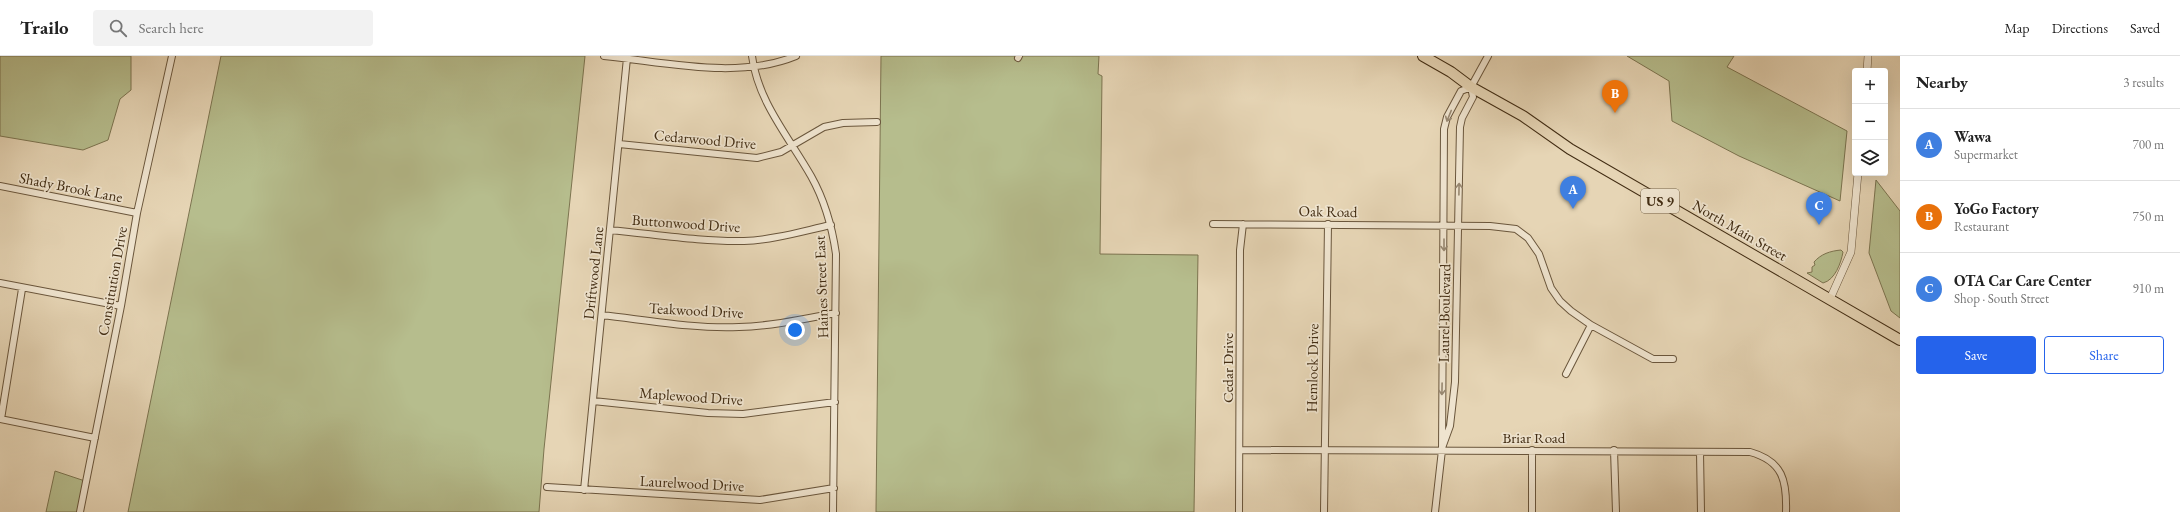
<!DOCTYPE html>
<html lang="en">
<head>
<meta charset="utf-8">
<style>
  :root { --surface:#fff; --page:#f2f2f2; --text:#222; --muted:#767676; --line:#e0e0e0; --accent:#2563eb }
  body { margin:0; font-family:"EB Garamond",serif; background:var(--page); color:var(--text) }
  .controls { position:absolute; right:12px; top:12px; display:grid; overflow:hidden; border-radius:4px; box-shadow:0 4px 16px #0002 }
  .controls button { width:36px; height:36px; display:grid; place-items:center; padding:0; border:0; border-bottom:1px solid var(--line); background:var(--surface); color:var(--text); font:20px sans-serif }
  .you { position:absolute; left:795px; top:274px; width:14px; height:14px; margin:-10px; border:3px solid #fff; border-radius:50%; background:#1a73e8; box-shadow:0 0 0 6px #1a73e833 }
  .badge { display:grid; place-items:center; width:26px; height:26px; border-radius:50%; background:var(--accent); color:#fff; font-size:13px; font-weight:700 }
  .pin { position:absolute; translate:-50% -33px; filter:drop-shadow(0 1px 2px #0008) }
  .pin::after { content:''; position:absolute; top:21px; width:14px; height:12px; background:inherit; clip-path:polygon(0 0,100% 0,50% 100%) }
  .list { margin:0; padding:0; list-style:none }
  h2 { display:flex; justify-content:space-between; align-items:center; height:52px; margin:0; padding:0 16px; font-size:17px }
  h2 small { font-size:13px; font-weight:400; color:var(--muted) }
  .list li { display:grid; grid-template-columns:26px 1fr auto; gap:12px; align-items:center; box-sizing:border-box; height:72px; padding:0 16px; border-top:1px solid var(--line) }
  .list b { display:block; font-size:15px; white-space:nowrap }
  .list p { margin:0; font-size:13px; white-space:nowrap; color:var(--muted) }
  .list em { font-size:13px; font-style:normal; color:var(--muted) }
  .actions { display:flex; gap:8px; padding:12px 16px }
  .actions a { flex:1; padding:9px 0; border:1px solid var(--accent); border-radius:4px; text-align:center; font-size:14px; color:var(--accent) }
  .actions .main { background:var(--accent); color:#fff }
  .icon { flex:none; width:22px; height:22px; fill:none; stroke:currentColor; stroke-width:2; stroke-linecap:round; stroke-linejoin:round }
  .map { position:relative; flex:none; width:1900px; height:456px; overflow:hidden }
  header { display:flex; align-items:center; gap:24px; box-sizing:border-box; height:56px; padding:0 20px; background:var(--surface); border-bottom:1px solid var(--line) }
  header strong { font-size:19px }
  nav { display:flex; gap:22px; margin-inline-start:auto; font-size:14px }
  .search { width:280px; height:36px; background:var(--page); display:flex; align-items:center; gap:10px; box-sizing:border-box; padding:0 14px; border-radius:4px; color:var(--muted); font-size:15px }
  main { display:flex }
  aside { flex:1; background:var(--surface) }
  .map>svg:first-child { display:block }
  .green { fill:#b6bd8d; stroke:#7c7450 }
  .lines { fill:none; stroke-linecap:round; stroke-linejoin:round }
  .minor-casing { stroke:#6a563c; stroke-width:8 }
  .tertiary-casing { stroke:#6a563c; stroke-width:8 }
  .trunk-casing { stroke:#412c13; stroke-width:12 }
  .minor { stroke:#efe4cf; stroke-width:6 }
  .tertiary { stroke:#efe4cf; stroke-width:7 }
  .trunk { stroke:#e6d5b5; stroke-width:10 }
  .oneway { stroke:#988871 }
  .labels { text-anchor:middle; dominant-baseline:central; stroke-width:3.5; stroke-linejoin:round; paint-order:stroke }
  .shield { fill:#efe4cf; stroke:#75634b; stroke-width:1 }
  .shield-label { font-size:14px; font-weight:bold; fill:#412c13 }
  .street-label { font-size:15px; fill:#412c13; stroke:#efe4cf }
</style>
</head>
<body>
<header>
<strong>Trailo</strong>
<div class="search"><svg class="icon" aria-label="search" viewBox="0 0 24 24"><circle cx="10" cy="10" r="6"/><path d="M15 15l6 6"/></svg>Search here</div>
<nav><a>Map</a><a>Directions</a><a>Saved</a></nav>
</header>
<main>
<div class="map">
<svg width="1900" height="456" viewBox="0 0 1900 456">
  <rect width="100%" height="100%" fill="#e6d5b5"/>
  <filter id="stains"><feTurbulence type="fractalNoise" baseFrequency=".005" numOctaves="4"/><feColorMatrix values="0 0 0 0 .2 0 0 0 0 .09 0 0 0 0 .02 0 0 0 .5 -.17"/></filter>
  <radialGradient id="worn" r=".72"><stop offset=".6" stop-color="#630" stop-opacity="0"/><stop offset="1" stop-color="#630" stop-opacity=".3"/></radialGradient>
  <path class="green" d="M 0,0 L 131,0 L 131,34 L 120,43 L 108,84 L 83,94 L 0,80 Z
    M 221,0 L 585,0 L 544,393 L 539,456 L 128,456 Z
    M 881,0 L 1099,0 L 1098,18 L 1102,20 L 1100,198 L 1198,199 L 1194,456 L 876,456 Z
    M 1627,0 L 1734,0 L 1727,11 L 1847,75 L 1840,145 L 1739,100 L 1672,65 L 1669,25 Z
    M 1876,124 L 1900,155 L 1900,262 L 1891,255 L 1869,197 Z
    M 1841,194 L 1843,196 C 1841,207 1835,224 1823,227 L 1807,217 L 1812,216 L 1812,211 L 1815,209 L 1814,206 C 1821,198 1830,195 1841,194 Z
    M 55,415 L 85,425 L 79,456 L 46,456 Z"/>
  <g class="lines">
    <g class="minor-casing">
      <path id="minor" d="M 604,0 C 665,6 738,24 796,0
        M 752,0 C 758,46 789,81 811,120 C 825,145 832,170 836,198 L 833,456
        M 1018,2 L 1019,0
        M 619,88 L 757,102 L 781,96 L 824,71 L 843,67 L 877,66
        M 0,130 L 137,157
        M 1213,168 L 1490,170 L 1516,173 L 1528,182 L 1539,198 L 1551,232 L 1560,245 L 1571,255 L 1591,269 L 1653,303 L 1673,303
        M 610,174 C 654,178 700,186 744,185 C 773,184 803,175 831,169
        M 0,227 L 121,250
        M 602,259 C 646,264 694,273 739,271 C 772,270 804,263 836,257
        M 1566,318 L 1591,269
        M 593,345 L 708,357 L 743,358 L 835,346
        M 0,363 L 95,382
        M 1,363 L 22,233
        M 1442,392 L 1450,370 L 1455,326 L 1460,71 L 1462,62 L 1473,41 L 1471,31 L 1488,0
        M 1240,394 L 1750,396 C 1783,405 1787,425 1786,456
        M 1532,394 L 1532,456
        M 1614,394 L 1616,456
        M 1700,396 L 1701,456
        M 547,431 L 760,444 L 834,432
        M 584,434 L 627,2
        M 80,456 L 121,250 L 137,157 L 172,0
        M 1239,456 L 1240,194 L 1243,168
        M 1324,456 L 1328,168
        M 1435,456 L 1442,394 L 1444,73 L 1447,61 L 1461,35 L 1471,31"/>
    </g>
    <g class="tertiary-casing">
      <path id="tertiary" d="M 1867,15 L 1868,0
        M 1830,243 L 1851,196 L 1858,117"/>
    </g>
    <g class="trunk-casing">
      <path id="trunk" d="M 1423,0 L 1451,16 L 1471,31 L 1523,60 L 1570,93 L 1900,284"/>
    </g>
    <use href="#minor" class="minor"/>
    <use href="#tertiary" class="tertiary"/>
    <use href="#trunk" class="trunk"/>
  </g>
  <defs><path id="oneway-shaft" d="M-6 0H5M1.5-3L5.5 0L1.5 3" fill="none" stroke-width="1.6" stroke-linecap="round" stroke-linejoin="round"/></defs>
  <g class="oneway">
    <use href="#oneway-shaft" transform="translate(1449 60) rotate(112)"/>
    <use href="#oneway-shaft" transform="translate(1459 133) rotate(-89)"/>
    <use href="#oneway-shaft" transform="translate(1444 189) rotate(90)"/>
    <use href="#oneway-shaft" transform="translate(1442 333) rotate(91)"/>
  </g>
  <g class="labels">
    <rect class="shield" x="1641" y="133" width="38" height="24" rx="3"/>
    <g class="shield-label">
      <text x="1660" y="145">US 9</text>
    </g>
    <g class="street-label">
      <text transform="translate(705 83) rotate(5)">Cedarwood Drive</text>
      <text transform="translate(71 131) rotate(11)">Shady Brook Lane</text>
      <text transform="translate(1328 155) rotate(1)">Oak Road</text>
      <text transform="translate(686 167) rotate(4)">Buttonwood Drive</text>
      <text transform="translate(1740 174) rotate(30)">North Main Street</text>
      <text transform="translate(593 217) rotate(-84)">Driftwood Lane</text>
      <text transform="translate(112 225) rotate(-80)">Constitution Drive</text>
      <text transform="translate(821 231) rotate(-92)">Haines Street East</text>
      <text transform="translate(696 254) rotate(3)">Teakwood Drive</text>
      <text transform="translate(1444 257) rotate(-89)">Laurel Boulevard</text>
      <text transform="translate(1227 312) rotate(-90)">Cedar Drive</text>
      <text transform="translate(1312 312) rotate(-89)">Hemlock Drive</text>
      <text transform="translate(691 340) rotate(4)">Maplewood Drive</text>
      <text x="1534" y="381">Briar Road</text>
      <text transform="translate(692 427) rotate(3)">Laurelwood Drive</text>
    </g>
  </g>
  <rect width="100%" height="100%" filter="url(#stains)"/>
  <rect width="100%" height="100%" fill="url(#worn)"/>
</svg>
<div class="controls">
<button>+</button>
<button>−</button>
<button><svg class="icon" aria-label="layers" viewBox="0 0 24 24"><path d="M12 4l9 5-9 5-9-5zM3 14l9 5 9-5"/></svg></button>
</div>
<div class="you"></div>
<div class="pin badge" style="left:1573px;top:153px;background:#3f7fe0">A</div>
<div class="pin badge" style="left:1615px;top:57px;background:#e8710a">B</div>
<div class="pin badge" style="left:1819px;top:169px;background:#3f7fe0">C</div>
</div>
<aside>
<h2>Nearby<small>3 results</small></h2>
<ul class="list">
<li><span class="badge" style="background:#3f7fe0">A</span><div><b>Wawa</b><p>Supermarket</p></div><em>700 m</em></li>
<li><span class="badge" style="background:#e8710a">B</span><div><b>YoGo Factory</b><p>Restaurant</p></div><em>750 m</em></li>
<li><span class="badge" style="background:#3f7fe0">C</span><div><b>OTA Car Care Center</b><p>Shop · South Street</p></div><em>910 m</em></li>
</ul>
<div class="actions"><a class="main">Save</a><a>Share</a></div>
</aside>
</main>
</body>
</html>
